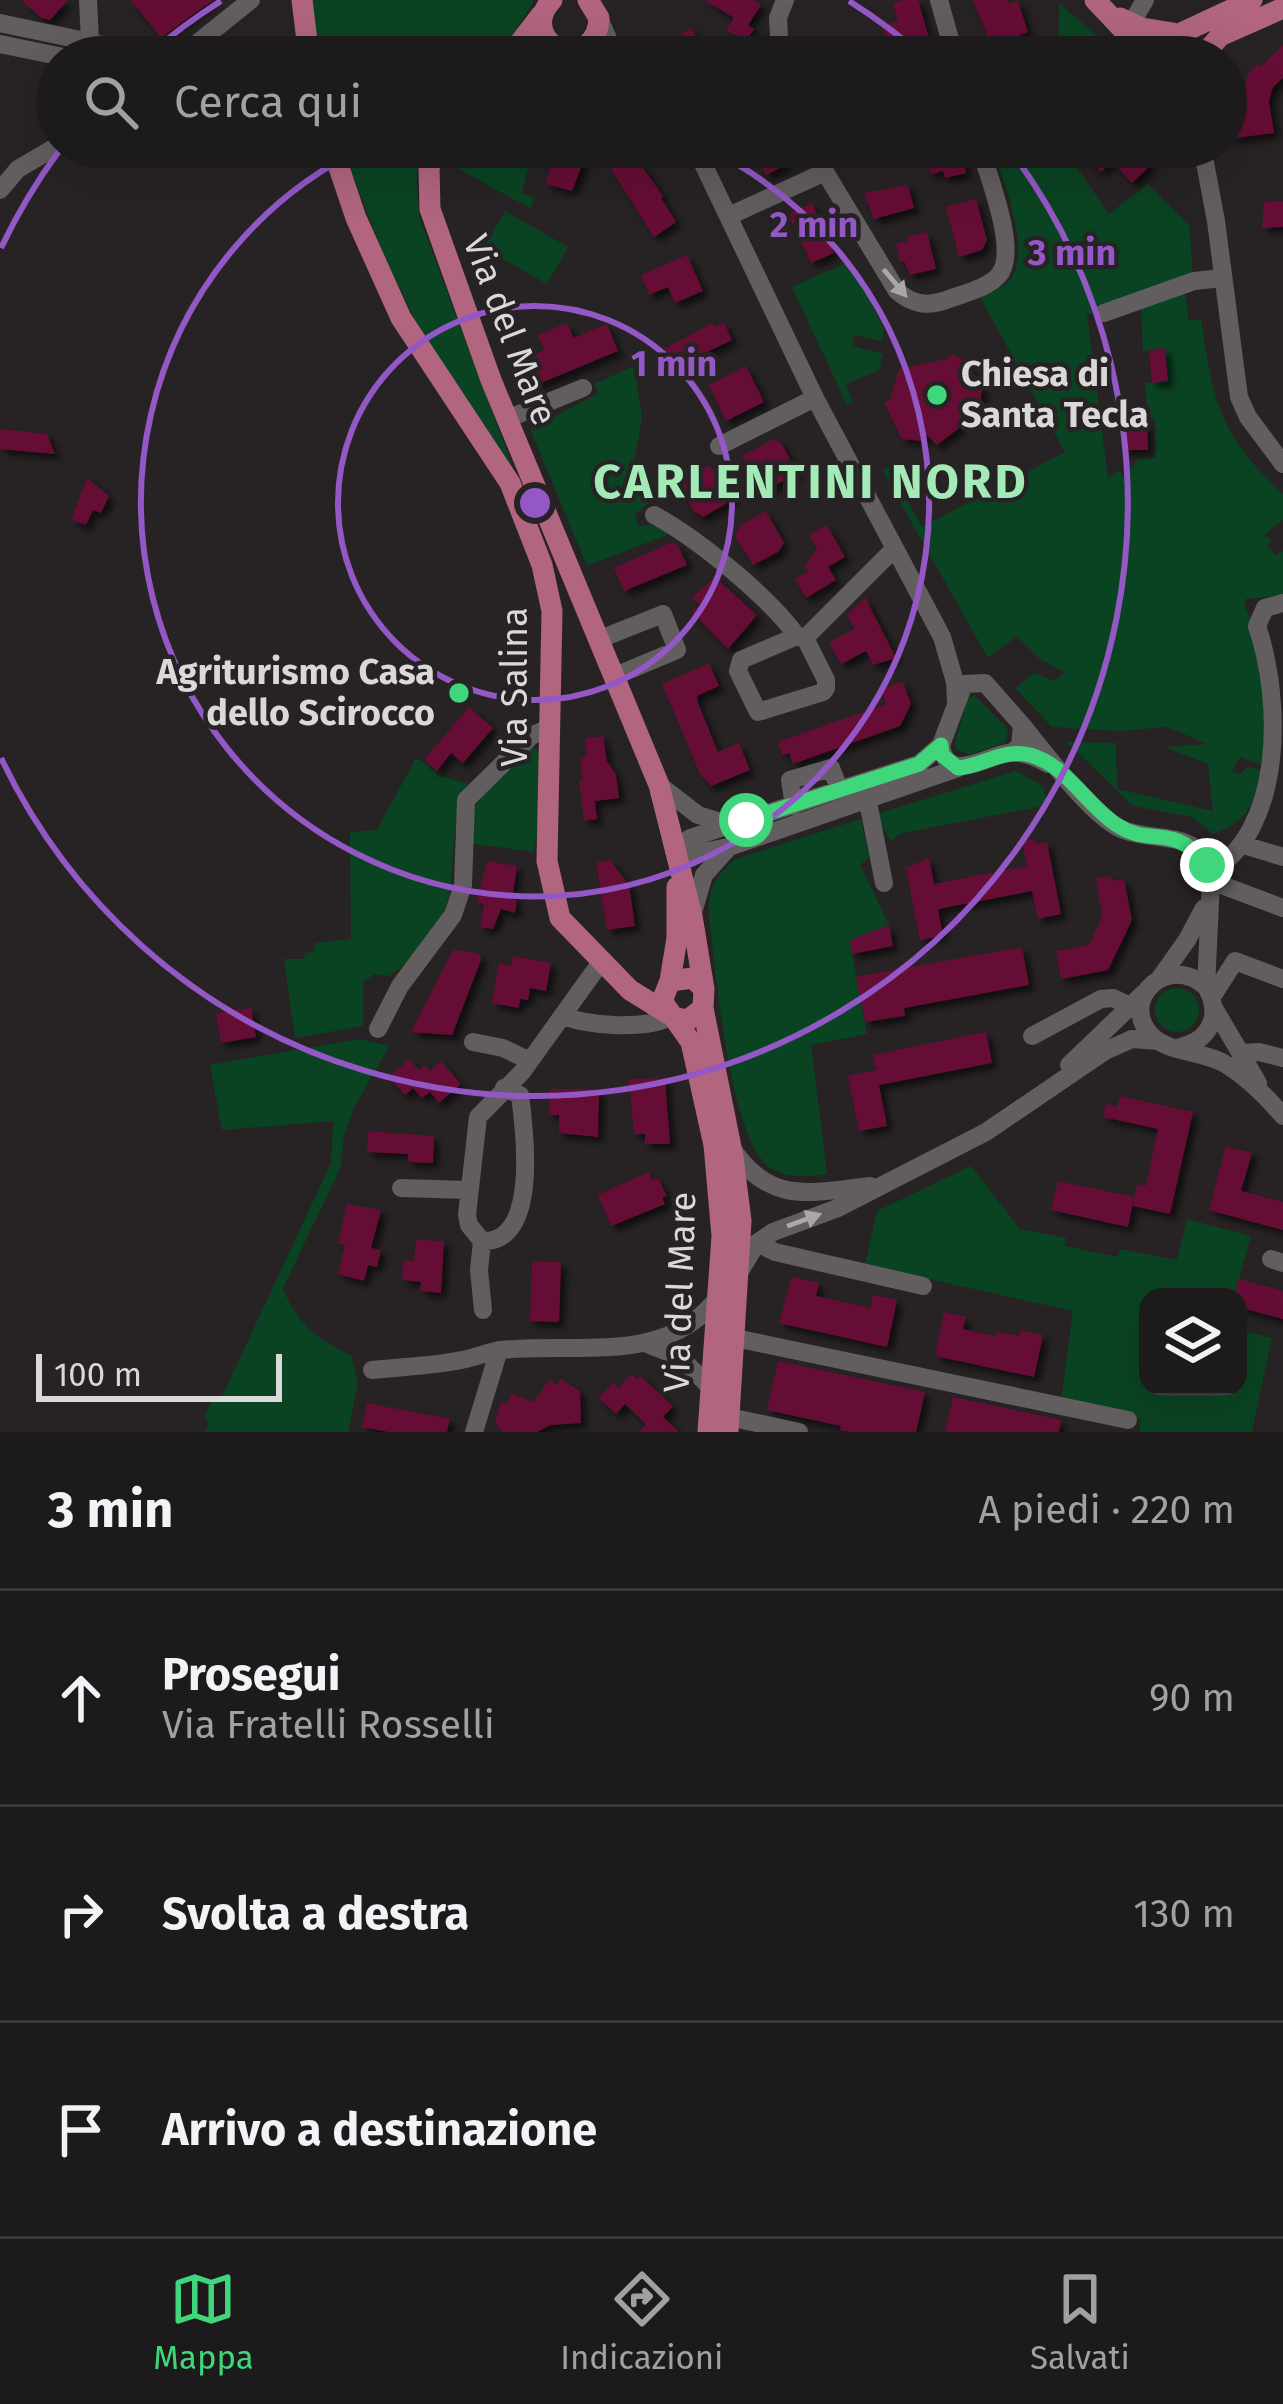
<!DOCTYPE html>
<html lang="it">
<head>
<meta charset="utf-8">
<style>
  :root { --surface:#1d1a1b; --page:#2a2728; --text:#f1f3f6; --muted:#a0a1a3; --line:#3b383a; --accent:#40d77c }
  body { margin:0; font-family:"Fira Sans",sans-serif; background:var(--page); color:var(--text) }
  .controls { position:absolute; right:36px; bottom:36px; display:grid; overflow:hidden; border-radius:24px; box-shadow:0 12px 48px #0002 }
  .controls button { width:108px; height:108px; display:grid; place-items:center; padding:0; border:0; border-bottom:3px solid var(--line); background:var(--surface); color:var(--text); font:60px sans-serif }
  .scale { position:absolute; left:36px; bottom:30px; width:246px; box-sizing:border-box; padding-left:12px; border:6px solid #dbd8d9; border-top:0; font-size:33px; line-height:42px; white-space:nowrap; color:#dbd8d9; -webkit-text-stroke:9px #272324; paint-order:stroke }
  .stop { position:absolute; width:36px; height:36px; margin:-27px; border:9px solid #40d77c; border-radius:50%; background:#fff }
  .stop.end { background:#40d77c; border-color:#fff; box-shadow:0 3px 12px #0008 }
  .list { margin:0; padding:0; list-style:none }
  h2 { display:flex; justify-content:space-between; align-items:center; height:156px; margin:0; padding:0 48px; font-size:51px }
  h2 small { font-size:39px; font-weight:400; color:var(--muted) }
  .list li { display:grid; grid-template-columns:78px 1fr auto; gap:36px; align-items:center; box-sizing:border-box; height:216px; padding:0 48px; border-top:3px solid var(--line) }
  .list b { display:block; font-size:45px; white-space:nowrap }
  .list p { margin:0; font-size:39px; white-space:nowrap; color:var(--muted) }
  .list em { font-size:39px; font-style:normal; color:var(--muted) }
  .icon { flex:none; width:66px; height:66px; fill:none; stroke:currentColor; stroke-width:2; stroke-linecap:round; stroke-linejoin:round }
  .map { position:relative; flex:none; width:1283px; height:1432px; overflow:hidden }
  .search { position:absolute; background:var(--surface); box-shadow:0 12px 48px #0002; left:36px; right:36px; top:36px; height:132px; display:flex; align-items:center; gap:30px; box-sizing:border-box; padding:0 42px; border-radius:66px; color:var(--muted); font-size:45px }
  .sheet { height:804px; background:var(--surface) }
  nav { display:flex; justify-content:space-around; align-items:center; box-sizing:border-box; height:168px; border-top:3px solid var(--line); background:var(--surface); font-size:33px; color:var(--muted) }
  nav a { display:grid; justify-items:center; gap:6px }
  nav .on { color:var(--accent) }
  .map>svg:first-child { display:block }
  .green { fill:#0a4322 }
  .building { fill:#660d34; filter:url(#shadow) }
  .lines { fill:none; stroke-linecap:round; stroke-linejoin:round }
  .minor { stroke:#625d5e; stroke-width:18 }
  .major { stroke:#b1657f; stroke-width:21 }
  .oneway { fill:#aba7a8 }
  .route { stroke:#40d77c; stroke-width:15 }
  .ring { fill:none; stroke:#9357c6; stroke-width:6 }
  .poi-dot { fill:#40d77c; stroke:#272324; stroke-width:4.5 }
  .labels { text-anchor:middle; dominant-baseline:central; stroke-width:9; stroke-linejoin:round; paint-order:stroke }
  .street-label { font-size:36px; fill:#dbd8d9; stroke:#272324 }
  .poi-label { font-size:36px; font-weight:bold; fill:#dbd8d9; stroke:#272324; text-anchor:start }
  .district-label { font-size:48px; font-weight:bold; letter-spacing:3px; fill:#a3eab7; stroke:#272324 }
  .centre { fill:#9357c6; stroke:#272324; stroke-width:6 }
  .ring-label { font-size:36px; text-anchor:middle; font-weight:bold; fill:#9357c6; stroke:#272324; stroke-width:9; stroke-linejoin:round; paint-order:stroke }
</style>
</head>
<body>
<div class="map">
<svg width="1283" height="1432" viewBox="0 0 1283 1432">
  <defs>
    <filter id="shadow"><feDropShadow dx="5.5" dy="5.5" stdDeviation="3" flood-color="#0009"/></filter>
  </defs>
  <rect width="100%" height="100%" fill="#272324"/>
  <path class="green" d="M 311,0 L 534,0 L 504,52 L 498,57 L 319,57 Z
    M 1059,3 L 1121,56 L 1058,57 Z
    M 342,147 L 423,147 C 414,174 416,194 421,222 L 514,470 L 426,341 L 384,256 Z
    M 457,147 L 534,147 L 522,193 L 534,198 L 531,209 L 448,163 Z
    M 993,147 L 1063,147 L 1109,214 L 1148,184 L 1189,225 L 1193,276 L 1087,315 L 1108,478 L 1118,471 L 1125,476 L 1138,459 L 1155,458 L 1155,419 L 1148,418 L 1145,383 L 1168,380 L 1165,348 L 1143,351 L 1141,307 L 1185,293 L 1189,320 L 1201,320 C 1214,404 1219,433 1283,494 L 1283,520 L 1265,534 L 1271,541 L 1267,545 L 1275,555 L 1283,551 L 1283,595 L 1245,599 L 1244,602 L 1266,669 L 1270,768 L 1240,757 L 1232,771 L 1240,774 L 1248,766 L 1262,771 C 1251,808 1251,818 1213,834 L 1192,817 L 1133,806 L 1067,742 L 1116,743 L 1117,789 L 1213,811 L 1208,764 L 1165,747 L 1207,744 L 1167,727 L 1121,731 L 1052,727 L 1015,688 L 1034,673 L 1054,681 L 1065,672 L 1040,659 L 1017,636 L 988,658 L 882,470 L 889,467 L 922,527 L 1065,452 L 980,297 C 991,292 1006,288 1012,277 C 1031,246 1002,180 993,147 Z
    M 505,211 L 568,247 L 547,284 L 484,248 Z
    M 851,261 L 884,329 L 881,341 L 855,335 L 852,346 L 883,354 L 879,370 L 846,384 L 853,402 L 847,405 L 792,287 Z
    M 634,366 L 642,419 L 633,466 L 635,490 L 650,501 L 636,514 L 637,525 L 657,526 L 672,533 L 587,566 L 530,429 L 599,393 L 594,384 Z
    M 974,695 L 1008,729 L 1006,742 L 970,755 L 957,750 L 955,743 L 967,700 Z
    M 532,747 L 539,752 L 540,814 L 534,852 L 467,843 C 464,798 502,775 532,747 Z
    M 416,758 L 437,771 L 437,775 L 468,784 C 434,860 482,915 389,976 L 375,974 L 363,982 L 363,1026 L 295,1038 L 284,959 L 304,959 L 305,953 L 314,952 L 315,943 L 351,939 L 350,832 L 377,830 Z
    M 1016,771 L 1043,786 L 1048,805 L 902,833 L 890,841 L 877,814 Z
    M 861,819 L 869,857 L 860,865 L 889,925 L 850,941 L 867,1034 L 811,1045 L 827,1174 C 810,1177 788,1178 772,1169 C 729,1144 716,967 709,917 C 707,892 715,874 736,859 Z
    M1155 1010a22 22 0 1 1 44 0a22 22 0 1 1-44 0Z
    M 360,1039 L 389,1046 L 354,1108 L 344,1136 L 340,1169 L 283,1288 C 295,1321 319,1341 351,1355 L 358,1382 L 348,1432 L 205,1432 L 209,1424 L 205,1417 L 212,1401 L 223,1394 L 331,1163 L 333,1121 L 222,1130 L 210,1065 Z
    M 971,1166 L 1020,1229 L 1066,1238 L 1065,1246 L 1118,1257 L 1120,1249 L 1177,1260 L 1187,1219 L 1251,1236 L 1234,1297 L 1148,1297 L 1148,1387 L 1238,1387 L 1238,1329 L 1272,1338 L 1252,1432 L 1139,1432 L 1141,1419 L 1061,1401 L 1073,1311 L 865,1265 L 877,1211 Z"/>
  <path class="building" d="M 21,0 L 68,0 L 50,20 L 41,18 Z
    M 131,0 L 213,0 L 161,38 Z
    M 705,0 L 753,0 L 761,5 L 748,25 L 754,29 L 747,40 L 726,31 L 734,18 Z
    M 903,0 L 918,0 L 929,38 L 888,50 L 882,26 L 898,21 L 893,3 Z
    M 973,0 L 1007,0 L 1008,4 L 1018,1 L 1028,32 L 996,45 L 994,41 L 990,42 Z
    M 691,28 L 709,57 L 682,57 L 672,40 Z
    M 857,41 L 861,57 L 814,57 L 814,53 Z
    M 1283,45 L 1283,78 L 1273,87 L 1269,101 L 1274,133 L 1226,139 L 1244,125 L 1241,98 L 1249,72 L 1258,64 L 1260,67 Z
    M 557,147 L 589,147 L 572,191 L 546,184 Z
    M 761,147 L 781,147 L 788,164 L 766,175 L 759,158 L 764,156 Z
    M 925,147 L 960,147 L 966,173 L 945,178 L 943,171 L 931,174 Z
    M 1094,147 L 1136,147 L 1152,164 L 1132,183 L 1112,161 L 1101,172 L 1085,156 Z
    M 633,154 L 663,196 L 661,198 L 676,222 L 654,237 L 611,169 Z
    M 908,185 L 914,208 L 874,219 L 864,193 Z
    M 976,199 L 987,240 L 982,250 L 959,257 L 946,207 Z
    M 1283,201 L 1283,227 L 1262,228 L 1264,202 Z
    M 812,203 L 834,253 L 811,263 L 788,214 Z
    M 927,232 L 936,269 L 910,275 L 904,261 L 900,262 L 896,244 L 908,242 L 907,237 Z
    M 687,255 L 703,291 L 675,303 L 668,287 L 649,295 L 641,275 Z
    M 567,323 L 574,338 L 607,324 L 618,351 L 536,385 L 524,358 L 544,350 L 538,335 Z
    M 713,323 L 715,327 L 724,323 L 732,340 L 671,369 L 662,350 Z
    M 1165,348 L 1168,381 L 1152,383 L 1149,350 Z
    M 951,354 L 962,359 L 979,381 L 982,390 L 979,411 L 974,409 L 958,429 L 937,445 L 927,435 L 922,441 L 902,439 L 884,403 L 890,400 L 899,369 L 947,359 Z
    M 746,366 L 764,402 L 726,421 L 709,385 Z
    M 1147,423 L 1148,450 L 1123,450 L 1123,424 Z
    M 0,429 L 47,434 L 55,454 L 0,449 Z
    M 774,439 L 782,444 L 797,473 L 767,490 L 757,484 L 742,456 Z
    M 708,466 L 720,473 L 734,499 L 703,517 L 693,511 L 678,483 Z
    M 87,478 L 109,496 L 101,513 L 93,510 L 86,525 L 71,520 Z
    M 766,511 L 784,543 L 778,552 L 753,565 L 735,536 L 740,526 Z
    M 827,525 L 845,557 L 828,567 L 836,580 L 806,598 L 795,579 L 808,571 L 805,566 L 817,549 L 809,535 Z
    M 673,542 L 679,547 L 687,565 L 624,591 L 614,568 Z
    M 715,577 L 757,615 L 728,649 L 692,612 L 700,605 L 692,598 Z
    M 865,597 L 896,658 L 873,665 L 866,651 L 841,664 L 829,642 L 855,629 L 847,615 Z
    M 709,663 L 719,686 L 697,696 L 698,703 L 718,752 L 739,743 L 750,770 L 711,786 L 700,774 L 662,684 Z
    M 903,682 L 911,704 L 900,726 L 793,764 L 789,753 L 782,755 L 778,742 L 886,704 L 881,689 Z
    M 469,707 L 493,728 L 463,763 L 451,753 L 437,771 L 424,760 Z
    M 603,736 L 607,761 L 616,775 L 619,798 L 595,801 L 597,819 L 584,821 L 579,781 L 583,780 L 580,760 L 587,755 L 585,738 Z
    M 1035,839 L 1036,844 L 1047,842 L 1061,914 L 1038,919 L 1032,891 L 938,909 L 943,936 L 920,940 L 906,868 L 929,858 L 934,884 L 1027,866 L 1022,841 Z
    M 610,860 L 629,885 L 635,926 L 607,930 L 596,863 Z
    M 487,861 L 517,866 L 512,899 L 517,900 L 515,913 L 501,909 L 493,929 L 480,927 L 484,904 L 477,902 Z
    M 1111,876 L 1112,881 L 1124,879 L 1132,920 L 1108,970 L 1061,979 L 1056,951 L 1089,945 L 1102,917 L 1096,878 Z
    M 889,925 L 893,946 L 852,954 L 850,940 Z
    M 1022,947 L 1029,985 L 904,1008 L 905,1016 L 865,1022 L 856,977 Z
    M 453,950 L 479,953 L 481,960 L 452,1035 L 411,1032 Z
    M 513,956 L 551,963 L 546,991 L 530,988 L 528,1000 L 520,999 L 519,1008 L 492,1003 L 499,963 L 511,966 Z
    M 251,1008 L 256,1037 L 221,1043 L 216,1013 Z
    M 986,1032 L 992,1063 L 879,1085 L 887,1126 L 859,1131 L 848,1076 L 876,1070 L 873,1055 Z
    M 409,1059 L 419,1070 L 425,1065 L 430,1071 L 441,1061 L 461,1084 L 439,1103 L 430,1092 L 422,1098 L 413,1088 L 405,1095 L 389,1077 Z
    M 665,1078 L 670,1144 L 645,1144 L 645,1134 L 634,1134 L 629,1079 Z
    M 550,1089 L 599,1089 L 598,1137 L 559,1133 L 559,1115 L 549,1115 Z
    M 1120,1096 L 1193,1112 L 1170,1214 L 1133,1206 L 1137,1184 L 1146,1186 L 1158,1129 L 1103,1117 L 1106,1104 L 1117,1107 Z
    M 368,1131 L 434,1136 L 433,1163 L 408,1162 L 408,1154 L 367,1152 Z
    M 1226,1146 L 1252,1153 L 1241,1191 L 1283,1202 L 1283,1230 L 1209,1210 Z
    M 649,1172 L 652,1180 L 658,1178 L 667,1196 L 662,1198 L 665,1204 L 611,1226 L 598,1195 Z
    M 1058,1181 L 1134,1197 L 1128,1227 L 1051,1210 Z
    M 347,1204 L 381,1210 L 371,1248 L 381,1250 L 377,1267 L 368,1265 L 364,1281 L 338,1274 L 345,1245 L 338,1243 Z
    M 416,1240 L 444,1241 L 441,1293 L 420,1291 L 421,1282 L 402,1280 L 403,1260 L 414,1261 Z
    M 532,1262 L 561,1262 L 559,1322 L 530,1321 Z
    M 792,1277 L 819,1283 L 816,1296 L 870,1308 L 873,1295 L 897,1300 L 887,1347 L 779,1323 Z
    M 1239,1279 L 1283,1291 L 1283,1319 L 1238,1307 L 1238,1297 L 1234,1297 Z
    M 944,1312 L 966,1317 L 963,1329 L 996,1336 L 997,1332 L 1019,1336 L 1021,1330 L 1043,1335 L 1034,1377 L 935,1356 Z
    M 778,1361 L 925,1392 L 916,1432 L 851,1432 L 840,1430 L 841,1426 L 767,1410 Z
    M 631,1374 L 637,1379 L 640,1376 L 673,1406 L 663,1417 L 679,1432 L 639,1432 L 646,1424 L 625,1404 L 616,1414 L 599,1398 L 613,1382 L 619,1388 Z
    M 561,1379 L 580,1391 L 581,1423 L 551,1425 L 537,1432 L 502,1432 L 495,1422 L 501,1402 L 508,1404 L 511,1393 L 534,1402 L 549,1380 L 556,1385 Z
    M 953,1397 L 1061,1420 L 1059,1432 L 945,1432 Z
    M 367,1403 L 450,1419 L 447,1432 L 389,1432 L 362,1427 Z"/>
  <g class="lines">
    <path class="minor" d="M 88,0 L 90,42 L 150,57
      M 939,0 L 955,57
      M 599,18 L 616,57
      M 0,23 L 90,42
      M 1131,24 L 1145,0
      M 0,44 L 63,57
      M 180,57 L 251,0
      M 780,57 L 778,18 L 785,0
      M 695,147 L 815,398 L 942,637 L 955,682 L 956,701
      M 815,147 L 825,172 L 897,291 C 913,305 928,307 949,299 C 965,293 988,288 999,275 C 1019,251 988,176 980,147
      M 1202,147 L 1216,221 L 1239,397 L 1248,417 L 1283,464
      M 0,190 L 18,169 L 57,146
      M 729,216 L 825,172
      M 1104,313 L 1194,281 L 1223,278
      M 507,419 L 583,388
      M 719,446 L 815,398
      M 654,515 C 697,538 769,597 797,636
      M 797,636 L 805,638 L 826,680 L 826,688 L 823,692 L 758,712 L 738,671 L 741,660 Z
      M 805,638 L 894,549
      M 600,639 L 663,614 L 677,650 L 615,676
      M 1022,725 C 1045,753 1090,814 1121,829 C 1155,844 1205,826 1211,881 L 1206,987
      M 1011,753 L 1020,746 L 1022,725 L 985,683 L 964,684 L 941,745 C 947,785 985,756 1009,753 C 1023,751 1036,757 1048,764
      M 659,785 L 698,815 L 731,825 L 919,764 L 941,745
      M 867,797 L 884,883
      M 794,806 L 790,780 L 831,768 L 840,791
      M 1247,846 L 1283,857
      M 674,851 L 690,838 L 727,826
      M 674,851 L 694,854 L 728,847
      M 1210,872 C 1283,831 1283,703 1257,626 L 1265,608 L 1283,603
      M 1211,881 L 1283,908
      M 692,916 L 704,875 L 729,847 L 958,768
      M 1160,978 L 1187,940 L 1204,908
      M 1212,997 L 1235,961 L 1283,979
      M 1214,1008 L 1258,1083
      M 563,1015 C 585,1027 651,1030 671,1016
      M 378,1029 L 400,986 L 453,915 L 463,885 L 466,800 L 531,736 L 549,728
      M 1032,1036 L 1101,999 L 1113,998 L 1130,1006
      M 473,1042 L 503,1048 L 530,1061
      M 1180,1047 C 1211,1040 1222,1014 1206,987 C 1170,953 1120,997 1149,1033 C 1166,1054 1204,1050 1227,1065 C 1248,1078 1267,1097 1283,1116
      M 1241,1053 L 1259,1052 L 1283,1058
      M 1069,1065 L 1144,993
      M 504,1088 L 520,1095 C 525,1133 539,1244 482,1241 L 469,1225 L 467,1215 L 478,1117 L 522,1072 L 601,962
      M 731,1147 C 769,1205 809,1193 870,1186
      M 401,1188 L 468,1190
      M 482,1241 L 479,1270 L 483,1310
      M 757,1243 L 775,1252 L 923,1286
      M 1271,1259 L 1283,1263
      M 740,1271 L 757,1243 L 773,1232 L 838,1208 L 986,1132 L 1105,1051 L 1132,1039 L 1158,1041
      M 735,1338 L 1128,1420
      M 647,1344 L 680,1357 L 711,1388
      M 372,1370 C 400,1367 429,1366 456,1361 C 472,1359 486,1352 502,1350 C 578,1342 667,1366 719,1296
      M 729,1417 L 799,1432
      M 474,1432 L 499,1350"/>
    <path class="major" d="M 302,0 L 309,57
      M 552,0 C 531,22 544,49 573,52
      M 1095,0 L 1149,57
      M 1120,18 L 1142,28 L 1173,33
      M 1181,33 L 1252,0
      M 509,57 L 541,15
      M 558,57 C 581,50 598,45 599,18 L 588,0
      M 1202,57 L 1220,36 L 1283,8
      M 332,147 L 356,218 L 401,318 L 510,483 L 542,565 L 552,611 L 547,861 L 560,918 L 630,990 L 667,1013
      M 437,147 L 429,168 L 430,209 L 491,380 L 659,785 L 692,916 L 704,989
      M 670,981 L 677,938 L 677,887
      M 703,1008 L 733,1157 L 741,1221 L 728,1432
      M 675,1018 L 688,1020 L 703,1008 L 704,989 L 693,978 L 670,981 L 662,1001 L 691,1042 L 714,1145 L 722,1236 L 708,1432"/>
  </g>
  <defs><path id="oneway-solid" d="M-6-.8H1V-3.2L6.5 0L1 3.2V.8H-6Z" transform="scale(3)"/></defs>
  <g class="oneway">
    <use href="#oneway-solid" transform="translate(895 283) rotate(50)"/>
    <use href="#oneway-solid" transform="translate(804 1220) rotate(-20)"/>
  </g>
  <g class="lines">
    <path class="route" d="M 746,820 L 919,764 L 941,745 L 942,755 L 958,768 C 983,766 1004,748 1030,755 C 1067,765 1086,805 1117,825 C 1151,848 1173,821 1207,865"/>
  </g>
  <g class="ring">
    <circle cx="535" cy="503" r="197"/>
    <path d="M705 147A394 394 0 1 1 365 147"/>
    <path d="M1 248A592 592 0 0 1 59 151M147 56A592 592 0 0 1 221 1M849 1A592 592 0 0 1 923 56M1011 151A592 592 0 1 1 1 758"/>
  </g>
  <g class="poi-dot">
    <circle cx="937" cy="395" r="12"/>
    <circle cx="459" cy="693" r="12"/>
  </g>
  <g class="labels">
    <g class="street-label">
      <text transform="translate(510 330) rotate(69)">Via del Mare</text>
      <text transform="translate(515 687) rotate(-90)">Via Salina</text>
      <text transform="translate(680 1292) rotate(-88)">Via del Mare</text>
    </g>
    <g class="poi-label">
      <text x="961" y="374">Chiesa di<tspan x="961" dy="41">Santa Tecla</tspan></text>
      <text x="435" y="672" text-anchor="end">Agriturismo Casa<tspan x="435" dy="41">dello Scirocco</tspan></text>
    </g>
    <g class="district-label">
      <text x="811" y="482">CARLENTINI NORD</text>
    </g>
  </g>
  <circle cx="535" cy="503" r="18" class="centre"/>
  <g class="ring-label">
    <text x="814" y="237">2 min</text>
    <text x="1072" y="265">3 min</text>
    <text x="674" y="376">1 min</text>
  </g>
</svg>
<div class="controls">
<button><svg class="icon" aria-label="layers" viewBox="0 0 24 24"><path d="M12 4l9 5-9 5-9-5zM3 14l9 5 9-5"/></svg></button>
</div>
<div class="scale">100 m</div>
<div class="stop" style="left:746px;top:820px"></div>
<div class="stop end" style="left:1207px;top:865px"></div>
<div class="search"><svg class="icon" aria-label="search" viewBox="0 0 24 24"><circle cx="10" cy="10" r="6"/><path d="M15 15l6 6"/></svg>Cerca qui</div>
</div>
<section class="sheet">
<h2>3 min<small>A piedi · 220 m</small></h2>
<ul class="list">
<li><svg class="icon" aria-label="ahead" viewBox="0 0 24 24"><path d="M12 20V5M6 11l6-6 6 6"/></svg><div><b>Prosegui</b><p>Via Fratelli Rosselli</p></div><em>90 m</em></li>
<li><svg class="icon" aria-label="right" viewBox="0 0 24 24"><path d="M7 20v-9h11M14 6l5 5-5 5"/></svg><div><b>Svolta a destra</b></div><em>130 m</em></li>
<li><svg class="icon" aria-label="arrive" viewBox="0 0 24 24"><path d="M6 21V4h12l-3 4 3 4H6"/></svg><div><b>Arrivo a destinazione</b></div></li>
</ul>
</section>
<nav>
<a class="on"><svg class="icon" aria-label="map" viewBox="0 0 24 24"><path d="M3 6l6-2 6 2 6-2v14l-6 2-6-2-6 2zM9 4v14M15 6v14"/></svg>Mappa</a>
<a><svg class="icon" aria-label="directions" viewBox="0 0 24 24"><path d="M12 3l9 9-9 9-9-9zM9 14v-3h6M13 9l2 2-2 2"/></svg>Indicazioni</a>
<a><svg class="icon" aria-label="saved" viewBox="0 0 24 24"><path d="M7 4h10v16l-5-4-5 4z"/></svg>Salvati</a>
</nav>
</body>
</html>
